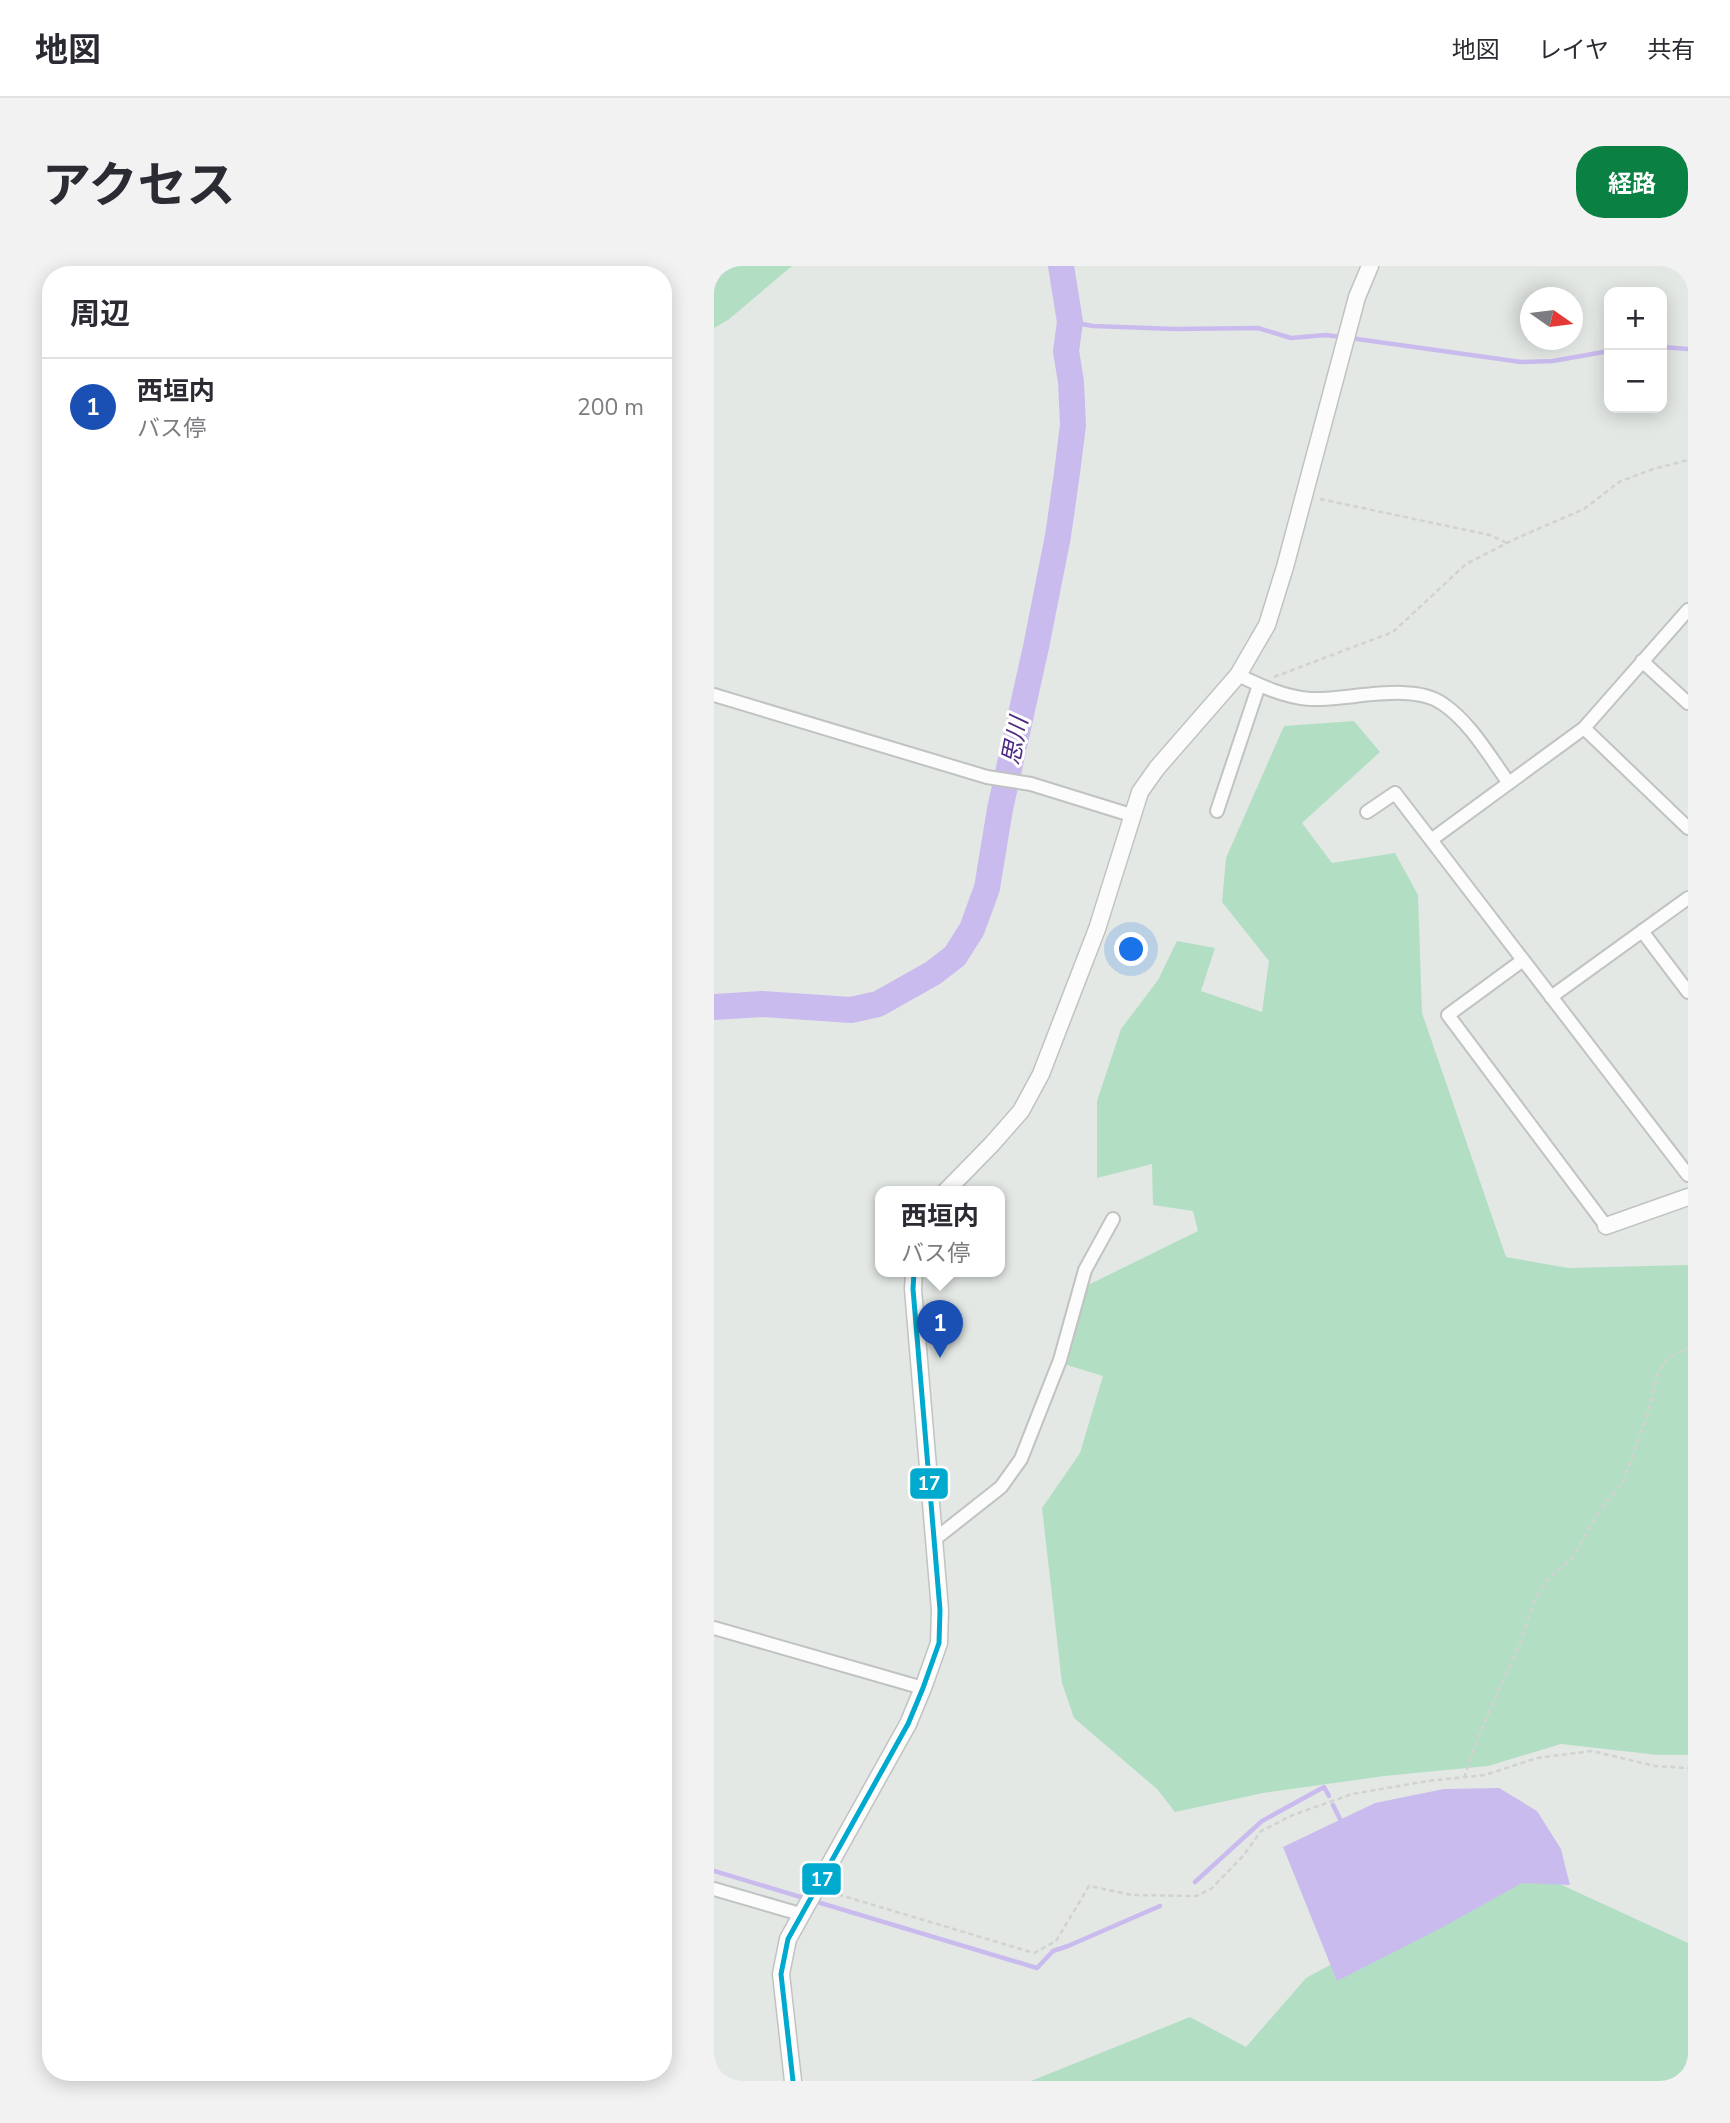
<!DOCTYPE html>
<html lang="ja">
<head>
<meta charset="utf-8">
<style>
  :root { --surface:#fff; --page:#f2f2f3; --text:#2b2b33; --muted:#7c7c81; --line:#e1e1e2; --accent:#0b8043 }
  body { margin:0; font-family:"Nunito Sans","Noto Sans JP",sans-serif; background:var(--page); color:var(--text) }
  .controls { position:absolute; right:21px; top:21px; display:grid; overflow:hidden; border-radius:14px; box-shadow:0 4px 18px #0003 }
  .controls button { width:63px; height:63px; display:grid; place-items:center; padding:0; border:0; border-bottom:2px solid var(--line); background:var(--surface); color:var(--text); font:35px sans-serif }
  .compass { position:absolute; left:806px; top:21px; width:63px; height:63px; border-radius:50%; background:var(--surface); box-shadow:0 4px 18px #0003; rotate:104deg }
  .you { position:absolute; left:418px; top:684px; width:24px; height:24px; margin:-18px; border:5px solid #fff; border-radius:50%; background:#1a73e8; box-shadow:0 0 0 10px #1a73e833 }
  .badge { display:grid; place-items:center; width:46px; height:46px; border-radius:50%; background:var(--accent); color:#fff; font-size:23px; font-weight:700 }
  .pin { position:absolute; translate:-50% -58px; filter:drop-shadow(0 2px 4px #0008) }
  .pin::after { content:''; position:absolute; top:37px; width:24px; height:21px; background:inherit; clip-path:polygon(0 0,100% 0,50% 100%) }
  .popup { position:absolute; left:161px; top:920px; width:130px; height:91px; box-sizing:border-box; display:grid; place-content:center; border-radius:14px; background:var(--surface); filter:drop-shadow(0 2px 5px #0005); font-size:23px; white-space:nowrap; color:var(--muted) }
  .popup b { font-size:26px; color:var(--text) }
  .popup::after { content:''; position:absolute; left:50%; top:100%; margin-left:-14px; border:14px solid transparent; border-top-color:var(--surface) }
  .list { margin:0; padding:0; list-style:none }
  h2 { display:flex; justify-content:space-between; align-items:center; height:91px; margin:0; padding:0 28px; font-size:30px }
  h2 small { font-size:23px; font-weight:400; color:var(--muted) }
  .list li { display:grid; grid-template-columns:46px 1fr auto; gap:21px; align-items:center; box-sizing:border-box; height:98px; padding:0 28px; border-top:2px solid var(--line) }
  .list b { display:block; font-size:26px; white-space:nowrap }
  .list p { margin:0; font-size:23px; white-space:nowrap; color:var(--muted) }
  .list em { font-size:23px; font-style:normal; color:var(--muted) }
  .map { position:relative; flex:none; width:974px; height:1815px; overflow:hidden; border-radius:28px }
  header { display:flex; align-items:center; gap:42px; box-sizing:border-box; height:98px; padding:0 35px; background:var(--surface); border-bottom:2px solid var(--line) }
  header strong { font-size:33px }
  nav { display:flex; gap:38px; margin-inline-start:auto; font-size:24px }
  .intro { display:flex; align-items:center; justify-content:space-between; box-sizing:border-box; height:168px; padding:0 42px }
  h1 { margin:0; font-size:49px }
  .button { padding:18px 32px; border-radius:28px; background:var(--accent); color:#fff; font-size:24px; font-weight:700 }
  main { display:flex; gap:42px; padding:0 42px }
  aside { flex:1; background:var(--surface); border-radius:28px; box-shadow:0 4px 18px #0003 }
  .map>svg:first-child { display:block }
  .green { fill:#b2dec4 }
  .water { fill:#cabbef }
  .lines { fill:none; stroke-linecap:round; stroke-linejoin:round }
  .stream { stroke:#cabbef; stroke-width:4.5 }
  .river { stroke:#cabbef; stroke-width:26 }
  .minor-casing { stroke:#c0c3c1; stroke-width:16 }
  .tertiary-casing { stroke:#c0c3c1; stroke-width:19 }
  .path { stroke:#d1d2d1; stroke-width:2.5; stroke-dasharray:5 3.5; stroke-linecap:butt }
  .minor { stroke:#fbfcfb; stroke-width:12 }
  .tertiary { stroke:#fbfcfb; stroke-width:16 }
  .bus-1-casing { stroke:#fff; stroke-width:10 }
  .bus-1 { stroke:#00a9ce; stroke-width:5 }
  .labels { text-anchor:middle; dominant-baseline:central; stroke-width:6; stroke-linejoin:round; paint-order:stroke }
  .water-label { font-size:24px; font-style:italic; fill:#4d2b80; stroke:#fff }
  .line-badge { stroke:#fff; stroke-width:2.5 }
  .badge-label { font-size:19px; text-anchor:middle; font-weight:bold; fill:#fff }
</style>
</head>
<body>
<header>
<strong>地図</strong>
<nav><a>地図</a><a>レイヤ</a><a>共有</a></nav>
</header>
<div class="intro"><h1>アクセス</h1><a class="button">経路</a></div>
<main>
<aside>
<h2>周辺<small></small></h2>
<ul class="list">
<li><span class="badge" style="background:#1a4fb4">1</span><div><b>西垣内</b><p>バス停</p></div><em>200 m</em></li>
</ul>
</aside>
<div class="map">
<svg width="974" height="1815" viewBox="0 0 974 1815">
  <rect width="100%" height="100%" fill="#e3e8e5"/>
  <path class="green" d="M 0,0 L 78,0 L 14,54 L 0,62 Z
    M 640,455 L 666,486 L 588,557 L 618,597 L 681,587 L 704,629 L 708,747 L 792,991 L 854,1002 L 974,999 L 974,1489 L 944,1489 L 847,1478 L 774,1500 L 670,1510 L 549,1527 L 461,1546 L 443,1523 L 360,1452 L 348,1417 L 328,1242 L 366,1187 L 389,1110 L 353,1099 L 372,1020 L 484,965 L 479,945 L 439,939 L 438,898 L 383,912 L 383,835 L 407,763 L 444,714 L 463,675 L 501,682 L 487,725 L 548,746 L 555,695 L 508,636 L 512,592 L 570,460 Z
    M 826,1609 L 974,1677 L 974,1815 L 317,1815 L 476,1751 L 532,1781 L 592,1712 L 761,1621 Z"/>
  <path class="water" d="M 785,1522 L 823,1545 L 847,1583 L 856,1619 L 808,1617 L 729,1661 L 623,1715 L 569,1581 L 661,1537 L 730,1523 Z"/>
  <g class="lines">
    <path class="stream" d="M 356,56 L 379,60 L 461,63 L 544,62 L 577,72 L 612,69 L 627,71
      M 636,72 L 807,96 L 839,95 L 895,85
      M 948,81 L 974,83
      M 619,1539 L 626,1553
      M 0,1605 L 323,1702 L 339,1685 L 354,1680 L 446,1640
      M 481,1616 L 548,1555 L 610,1521 L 615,1530"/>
    <path class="river" d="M 0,741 L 48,738 L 137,744 L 164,738 L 219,707 L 241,690 L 258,663 L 273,622 L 286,543 L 322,381 L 344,270 L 353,207 L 359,159 L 357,116 L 352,85 L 356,56 L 347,0"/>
    <g class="minor-casing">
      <path id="minor" d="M 928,395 L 974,437
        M 524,409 C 547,420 570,431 596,433 C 633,435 698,415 729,438 C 757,457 775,490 795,517
        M 0,429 L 273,511 L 317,518 L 417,549
        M 870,462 L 974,562
        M 503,545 L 545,419
        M 653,546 L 681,527 L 974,909
        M 717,574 L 870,462 L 974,344
        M 928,665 L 974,726
        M 809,694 L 734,749 L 892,960
        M 837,731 L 974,632
        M 221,1273 L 287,1221 L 307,1193 L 346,1094 L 371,1004 L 399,953
        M 0,1362 L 209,1422
        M 0,1623 L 86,1648"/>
    </g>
    <g class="tertiary-casing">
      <path id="tertiary" d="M 231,926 L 278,878 L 307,845 L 327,808 L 383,663 L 426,526 L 443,502 L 524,409 L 553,359 L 571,301 L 643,31 L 656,0
        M 892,960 L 974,931
        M 79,1815 L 67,1708 L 74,1673 L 194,1458 L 209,1422 L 225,1377 L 226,1344 L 199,1023 L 200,1006"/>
    </g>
    <path class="path" d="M 606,233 L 776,269 L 793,277
      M 560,411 L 679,366 L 752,298 L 803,272 L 870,243 L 905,216 L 939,203 L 974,194
      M 750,1512 L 765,1469 L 805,1379 L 820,1336 L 832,1315 L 858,1292 L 886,1244 L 909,1216 L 933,1150 L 944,1107 L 954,1092 L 974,1082
      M 116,1626 L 320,1687 L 342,1675 L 375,1620 L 418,1629 L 482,1630 L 497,1623 L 529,1590 L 547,1565 L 579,1549 L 638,1528 L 714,1515 L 771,1509 L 823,1492 L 878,1485 L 941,1500 L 974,1502"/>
    <use href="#minor" class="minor"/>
    <use href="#tertiary" class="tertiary"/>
    <g class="bus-1-casing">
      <path id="bus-1" d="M 79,1815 L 67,1708 L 74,1673 L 194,1458 L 209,1422 L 225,1377 L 226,1344 L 199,1023 L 200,1006"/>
    </g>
    <use href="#bus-1" class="bus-1"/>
  </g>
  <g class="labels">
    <g class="water-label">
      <text transform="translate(301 475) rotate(-79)">思川</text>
    </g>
  </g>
  <g class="line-badge">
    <rect x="195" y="1201" width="40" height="33" rx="7" fill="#00a9ce"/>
    <rect x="87" y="1596" width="41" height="34" rx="7" fill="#00a9ce"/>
  </g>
  <g class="badge-label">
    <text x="215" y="1224">17</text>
    <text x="108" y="1620">17</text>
  </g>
</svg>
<div class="controls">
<button>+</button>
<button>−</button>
</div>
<svg class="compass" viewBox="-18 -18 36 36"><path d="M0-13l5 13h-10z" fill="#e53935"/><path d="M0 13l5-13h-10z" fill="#7c7c81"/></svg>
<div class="you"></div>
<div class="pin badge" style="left:226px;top:1092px;background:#1a4fb4">1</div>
<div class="popup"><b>西垣内</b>バス停</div>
</div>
</main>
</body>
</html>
